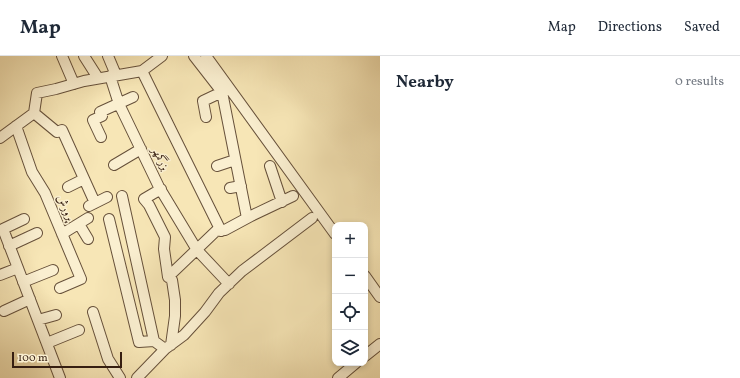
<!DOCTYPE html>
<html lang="en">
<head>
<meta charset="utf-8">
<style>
  :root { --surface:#fff; --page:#f2f2f3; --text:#1f2937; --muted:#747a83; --line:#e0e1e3 }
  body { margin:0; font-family:Vollkorn,Amiri,serif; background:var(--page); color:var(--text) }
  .controls { position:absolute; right:12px; bottom:12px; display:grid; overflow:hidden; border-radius:8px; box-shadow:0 2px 6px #0003 }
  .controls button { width:36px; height:36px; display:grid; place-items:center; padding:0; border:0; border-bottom:1px solid var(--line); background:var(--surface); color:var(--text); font:20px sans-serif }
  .scale { position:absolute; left:12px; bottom:10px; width:110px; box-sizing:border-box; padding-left:4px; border:2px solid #361e11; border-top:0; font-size:11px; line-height:14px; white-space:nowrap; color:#361e11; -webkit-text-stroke:3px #faefd0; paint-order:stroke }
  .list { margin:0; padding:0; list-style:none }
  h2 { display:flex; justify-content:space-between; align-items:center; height:52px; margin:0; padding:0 16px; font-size:17px }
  h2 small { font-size:13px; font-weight:400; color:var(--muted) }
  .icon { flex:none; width:22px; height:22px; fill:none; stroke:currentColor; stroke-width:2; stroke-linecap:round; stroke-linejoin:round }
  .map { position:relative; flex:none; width:380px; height:322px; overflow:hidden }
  header { display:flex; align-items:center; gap:24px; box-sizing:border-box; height:56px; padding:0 20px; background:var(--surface); border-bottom:1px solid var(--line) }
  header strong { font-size:19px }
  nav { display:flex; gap:22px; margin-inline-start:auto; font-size:14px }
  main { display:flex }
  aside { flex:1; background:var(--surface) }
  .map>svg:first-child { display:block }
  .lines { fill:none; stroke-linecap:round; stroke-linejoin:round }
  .minor-casing { stroke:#66503a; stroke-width:12 }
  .minor { stroke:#faefd0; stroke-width:10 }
  .labels { text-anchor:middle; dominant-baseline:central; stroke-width:3; stroke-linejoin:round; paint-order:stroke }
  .street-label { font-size:12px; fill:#361e11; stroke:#faefd0 }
</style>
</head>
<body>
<header>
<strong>Map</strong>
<nav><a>Map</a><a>Directions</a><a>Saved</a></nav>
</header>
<main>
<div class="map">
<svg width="380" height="322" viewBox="0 0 380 322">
  <rect width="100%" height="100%" fill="#f7e6b6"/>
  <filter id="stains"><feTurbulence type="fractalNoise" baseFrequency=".005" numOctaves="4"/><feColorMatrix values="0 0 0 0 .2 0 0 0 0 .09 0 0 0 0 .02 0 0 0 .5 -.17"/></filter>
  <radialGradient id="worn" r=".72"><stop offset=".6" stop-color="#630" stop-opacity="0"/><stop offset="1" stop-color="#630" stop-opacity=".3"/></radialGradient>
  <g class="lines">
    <g class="minor-casing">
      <path id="minor" d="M 62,0 L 74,28
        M 84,0 L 98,22
        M 108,0 L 116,19
        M 194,0 L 222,36 L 247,162
        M 206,0 L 335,178
        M 142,15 L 171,74 L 221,175
        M 110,20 L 119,48 L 159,131 L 197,194 L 229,228
        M 34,57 L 57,76 L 62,74 L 95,147
        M 206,61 L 203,45 L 222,36
        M 16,70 L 32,116 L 45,137 L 81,223 L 60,232
        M 101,81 L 93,64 L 102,60 L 100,56 L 133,41
        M 0,82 L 34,57 L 37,37 L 56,33 L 84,25 L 142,15 L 162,0
        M 114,109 L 141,93
        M 217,110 L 235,104
        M 270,110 L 282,146
        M 68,131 L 84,123
        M 230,132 L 241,130
        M 161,133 L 144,143 L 149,149 L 165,181 L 164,193 L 168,221 L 172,224 L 175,244 L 175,260 L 171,289
        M 122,140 L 154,285
        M 89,150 L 107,141
        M 24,163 L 3,173 L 60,322
        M 109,163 L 139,286 L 154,285 L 165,293
        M 79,168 L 88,183
        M 62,178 L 88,162
        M 9,190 L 37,177
        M 0,219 L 18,212
        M 365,220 L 380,241
        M 168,221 L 216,175 L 225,174 L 251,160 L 293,140
        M 23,226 L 53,214
        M 4,255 L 30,243
        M 93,256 L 108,303 L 120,322
        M 38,264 L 56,259
        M 47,287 L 79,274
        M 365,300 L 380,288
        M 137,322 L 165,293 L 184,279 L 205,256 L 219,237 L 242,215 L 312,162
        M 338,322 L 356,307"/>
    </g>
    <use href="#minor" class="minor"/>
  </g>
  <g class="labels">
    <g class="street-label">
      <text transform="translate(160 103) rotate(64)">بزرگمهر</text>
      <text transform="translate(65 152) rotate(66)">پرورش</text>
    </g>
  </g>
  <rect width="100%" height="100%" filter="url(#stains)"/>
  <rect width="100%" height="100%" fill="url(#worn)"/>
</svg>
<div class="controls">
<button>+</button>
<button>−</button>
<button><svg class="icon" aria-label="locate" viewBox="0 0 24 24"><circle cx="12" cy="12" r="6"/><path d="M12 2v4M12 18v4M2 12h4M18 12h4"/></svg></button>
<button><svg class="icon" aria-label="layers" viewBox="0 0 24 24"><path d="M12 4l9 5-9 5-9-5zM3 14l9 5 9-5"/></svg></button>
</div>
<div class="scale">100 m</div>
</div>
<aside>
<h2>Nearby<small>0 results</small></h2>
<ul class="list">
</ul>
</aside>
</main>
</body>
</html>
